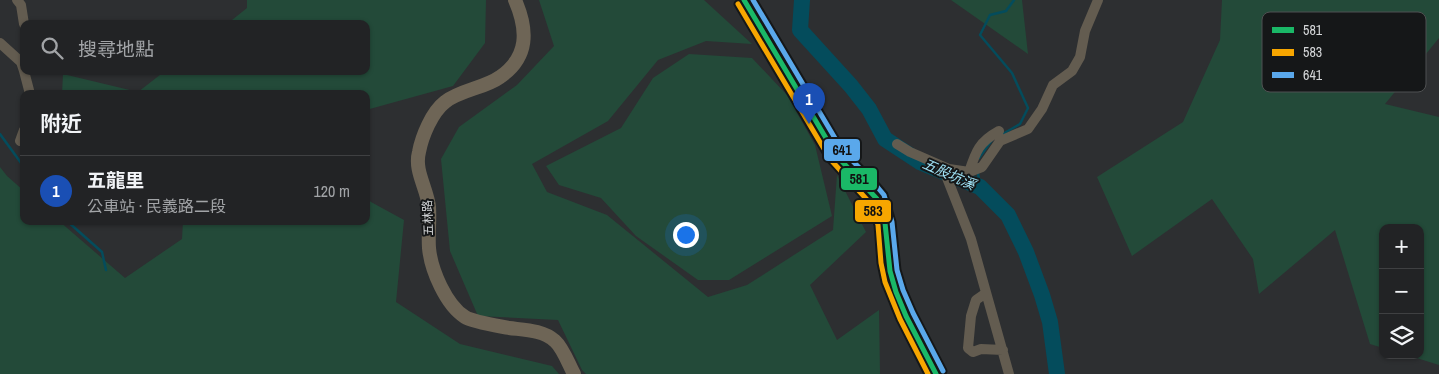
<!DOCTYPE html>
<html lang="zh-TW">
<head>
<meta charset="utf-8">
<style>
  :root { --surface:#222325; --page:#2a2b2d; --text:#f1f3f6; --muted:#a2a4a7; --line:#3f4042; --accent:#9a9c9e }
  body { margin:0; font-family:"Archivo Narrow","Noto Sans TC",sans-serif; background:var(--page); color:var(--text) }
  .controls { position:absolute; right:15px; bottom:15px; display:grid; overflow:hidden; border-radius:10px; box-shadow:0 1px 4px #0004 }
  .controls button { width:45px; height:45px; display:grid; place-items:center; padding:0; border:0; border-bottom:1px solid var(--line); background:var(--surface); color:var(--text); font:25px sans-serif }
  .you { position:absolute; left:685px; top:234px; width:18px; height:18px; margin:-12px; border:4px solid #fff; border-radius:50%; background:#1a73e8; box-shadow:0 0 0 8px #1a73e833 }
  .badge { display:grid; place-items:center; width:32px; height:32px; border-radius:50%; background:var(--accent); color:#fff; font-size:16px; font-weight:700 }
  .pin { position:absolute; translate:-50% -41px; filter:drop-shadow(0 1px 2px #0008) }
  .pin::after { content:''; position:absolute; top:26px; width:18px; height:15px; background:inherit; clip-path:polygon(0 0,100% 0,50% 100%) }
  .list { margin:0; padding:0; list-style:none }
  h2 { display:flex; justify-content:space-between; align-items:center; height:65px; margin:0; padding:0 20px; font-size:21px }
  h2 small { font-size:16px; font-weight:400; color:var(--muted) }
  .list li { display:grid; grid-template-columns:32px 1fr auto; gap:15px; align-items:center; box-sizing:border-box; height:70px; padding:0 20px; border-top:1px solid var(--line) }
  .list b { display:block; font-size:19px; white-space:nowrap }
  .list p { margin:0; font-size:16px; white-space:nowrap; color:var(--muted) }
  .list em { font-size:16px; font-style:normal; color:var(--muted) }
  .icon { flex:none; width:28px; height:28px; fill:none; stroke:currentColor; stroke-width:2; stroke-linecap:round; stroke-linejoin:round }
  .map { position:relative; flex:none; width:1439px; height:374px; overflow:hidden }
  .search { position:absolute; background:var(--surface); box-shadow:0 1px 4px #0004; left:20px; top:20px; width:350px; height:55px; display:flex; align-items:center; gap:12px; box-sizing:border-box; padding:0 18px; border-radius:10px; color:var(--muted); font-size:19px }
  .panel { position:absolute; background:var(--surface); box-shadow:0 1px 4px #0004; left:20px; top:90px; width:350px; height:135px; border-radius:10px }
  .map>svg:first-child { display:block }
  .green { fill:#234a39 }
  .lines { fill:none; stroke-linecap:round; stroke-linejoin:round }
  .stream { stroke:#044c5c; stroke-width:2.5 }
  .river { stroke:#044c5c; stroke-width:16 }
  .minor { stroke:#635c50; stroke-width:10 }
  .secondary { stroke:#6e6556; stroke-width:14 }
  .bus-1-casing { stroke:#151718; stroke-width:9 }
  .bus-2-casing { stroke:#151718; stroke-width:9 }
  .bus-3-casing { stroke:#151718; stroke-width:9 }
  .bus-1 { stroke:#1ab867; stroke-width:5 }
  .bus-2 { stroke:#f7a600; stroke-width:5 }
  .bus-3 { stroke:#5aa8eb; stroke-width:5 }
  .labels { text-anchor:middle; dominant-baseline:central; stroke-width:4; stroke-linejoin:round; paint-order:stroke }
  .street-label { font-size:12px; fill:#d5d7d9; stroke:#151718 }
  .water-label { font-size:14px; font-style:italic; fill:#a1e4f7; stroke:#151718 }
  .key { fill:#151718; stroke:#4f5152; stroke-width:1 }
  .key-label { font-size:14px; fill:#d5d7d9 }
  .line-badge { stroke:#151718; stroke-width:2 }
  .pale-badge-label { font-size:14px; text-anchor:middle; font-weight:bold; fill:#111 }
</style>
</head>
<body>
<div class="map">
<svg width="1439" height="374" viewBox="0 0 1439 374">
  <rect width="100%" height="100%" fill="#2d2f31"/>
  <path class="green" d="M 247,0 L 486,0 L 485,43 L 453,86 L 366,110 L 366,94 L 62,94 L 63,74 L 138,92 L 165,71 L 366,71 L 366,24 L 227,24 L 247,8 Z
    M 539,0 L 704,0 L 752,44 L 706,41 L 658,60 L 608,121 L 532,164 L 547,192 L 607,215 L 708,297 L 747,285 L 833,230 L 837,175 L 866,232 L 810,285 L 837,340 L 879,310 L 880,374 L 586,374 L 582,370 L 558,320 L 478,316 L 450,251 L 441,159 L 459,127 L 517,85 L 554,46 Z
    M 951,0 L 1022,0 L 1028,54 Z
    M 1222,0 L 1439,0 L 1439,38 L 1385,104 L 1439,117 L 1439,365 L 1407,355 L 1420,355 L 1420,228 L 1383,228 L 1383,348 L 1370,344 L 1335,230 L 1259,294 L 1253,259 L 1212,199 L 1132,256 L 1097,177 L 1183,122 L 1220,40 Z
    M 689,54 L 752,58 L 787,95 L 815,145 L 832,216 L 729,280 L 698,280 L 636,236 L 601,198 L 559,185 L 546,166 L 621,128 L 653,78 Z
    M 0,167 L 7,176 L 24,191 L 24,221 L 59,221 L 125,278 L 182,239 L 183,221 L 366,221 L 366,197 L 371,202 L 404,220 L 396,302 L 460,344 L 552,366 L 559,374 L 0,374 Z"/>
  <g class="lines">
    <path class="stream" d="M 0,134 L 24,167
      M 1001,135 L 1020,124 L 1028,108 L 1012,73 L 980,35 L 990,15 L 1006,11 L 1014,0
      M 979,158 L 992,140
      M 978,173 L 980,187
      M 67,221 L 102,252 L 106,270"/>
    <path class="river" d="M 802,0 L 800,30 L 851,86 L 869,109 L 885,139 L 920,162 L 980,187 L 1008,215 L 1026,252 L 1042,295 L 1050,322 L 1057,374"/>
    <path class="minor" d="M 17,0 L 21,5 L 24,24
      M 0,43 L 21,62 L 24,71
      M 24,71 L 30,94
      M 20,141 L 24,130
      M 897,144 L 910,152 L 949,169 L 969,172 L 982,167 L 1000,141 L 1028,129 L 1042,109 L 1053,85 L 1072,71 L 1080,57 L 1085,31 L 1098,0
      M 949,169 L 947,178 L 971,239 L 1009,374
      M 969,172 C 976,151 979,142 999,131
      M 986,293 L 976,300 L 971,316 L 968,348 L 973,352 L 981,349 L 1003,350"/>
    <path class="secondary" d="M 515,0 C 528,30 529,57 500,77 C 485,88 460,90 445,102 C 432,112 422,136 419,152 C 414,171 427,188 429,207 C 430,220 428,234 429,248 C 431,270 446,305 465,317 C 473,322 499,326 509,328 C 525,330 543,330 555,341 C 563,348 569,365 574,374
      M 744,0 L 827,140 C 832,148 836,156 842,162 C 854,176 873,188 880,205 C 890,229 885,256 892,280 C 902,313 921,344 936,374"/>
    <g class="bus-1-casing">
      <path id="bus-1" d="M 744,0 L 836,155 L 877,199 L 885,223 L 890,271 L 896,292 L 906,316 L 936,374"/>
    </g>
    <g class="bus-2-casing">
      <path id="bus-2" d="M 738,4 L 830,159 L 870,203 L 878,225 L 881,263 L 885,282 L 900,319 L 928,374"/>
    </g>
    <g class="bus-3-casing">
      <path id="bus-3" d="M 753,0 L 842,150 L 874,183 L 884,195 L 892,222 L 897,270 L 903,290 L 913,313 L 943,371"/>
    </g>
    <use href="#bus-1" class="bus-1"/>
    <use href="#bus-2" class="bus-2"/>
    <use href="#bus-3" class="bus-3"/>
  </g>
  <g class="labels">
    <g class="street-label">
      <text transform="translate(428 218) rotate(-92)">五林路</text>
    </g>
    <g class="water-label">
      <text transform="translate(949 174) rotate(24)">五股坑溪</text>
    </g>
  </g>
  <rect x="1262" y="12" width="164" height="80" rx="8" class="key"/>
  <rect x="1272" y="27" width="22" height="6" fill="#1ab867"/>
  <rect x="1272" y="49" width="22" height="7" fill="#f7a600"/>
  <rect x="1272" y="72" width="22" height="6" fill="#5aa8eb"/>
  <g class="key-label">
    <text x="1303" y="35">581</text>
    <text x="1303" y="57">583</text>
    <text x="1303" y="80">641</text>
  </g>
  <g class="line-badge">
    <rect x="823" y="138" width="38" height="24" rx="5" fill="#5aa8eb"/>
    <rect x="840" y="167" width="38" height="24" rx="5" fill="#1ab867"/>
    <rect x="854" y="199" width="38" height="24" rx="5" fill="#f7a600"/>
  </g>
  <g class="pale-badge-label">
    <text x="842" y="155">641</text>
    <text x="859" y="184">581</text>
    <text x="873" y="216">583</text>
  </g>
</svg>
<div class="controls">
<button>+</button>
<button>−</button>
<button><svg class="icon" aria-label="layers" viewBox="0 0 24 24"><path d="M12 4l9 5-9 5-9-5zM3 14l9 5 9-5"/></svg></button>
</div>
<div class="you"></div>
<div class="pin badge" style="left:809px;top:124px;background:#1a4fb4">1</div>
<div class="search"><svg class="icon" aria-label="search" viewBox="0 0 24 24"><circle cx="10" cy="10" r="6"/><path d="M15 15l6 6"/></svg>搜尋地點</div>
<section class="panel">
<h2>附近<small></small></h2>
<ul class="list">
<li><span class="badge" style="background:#1a4fb4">1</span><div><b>五龍里</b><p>公車站 · 民義路二段</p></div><em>120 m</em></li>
</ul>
</section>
</div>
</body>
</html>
